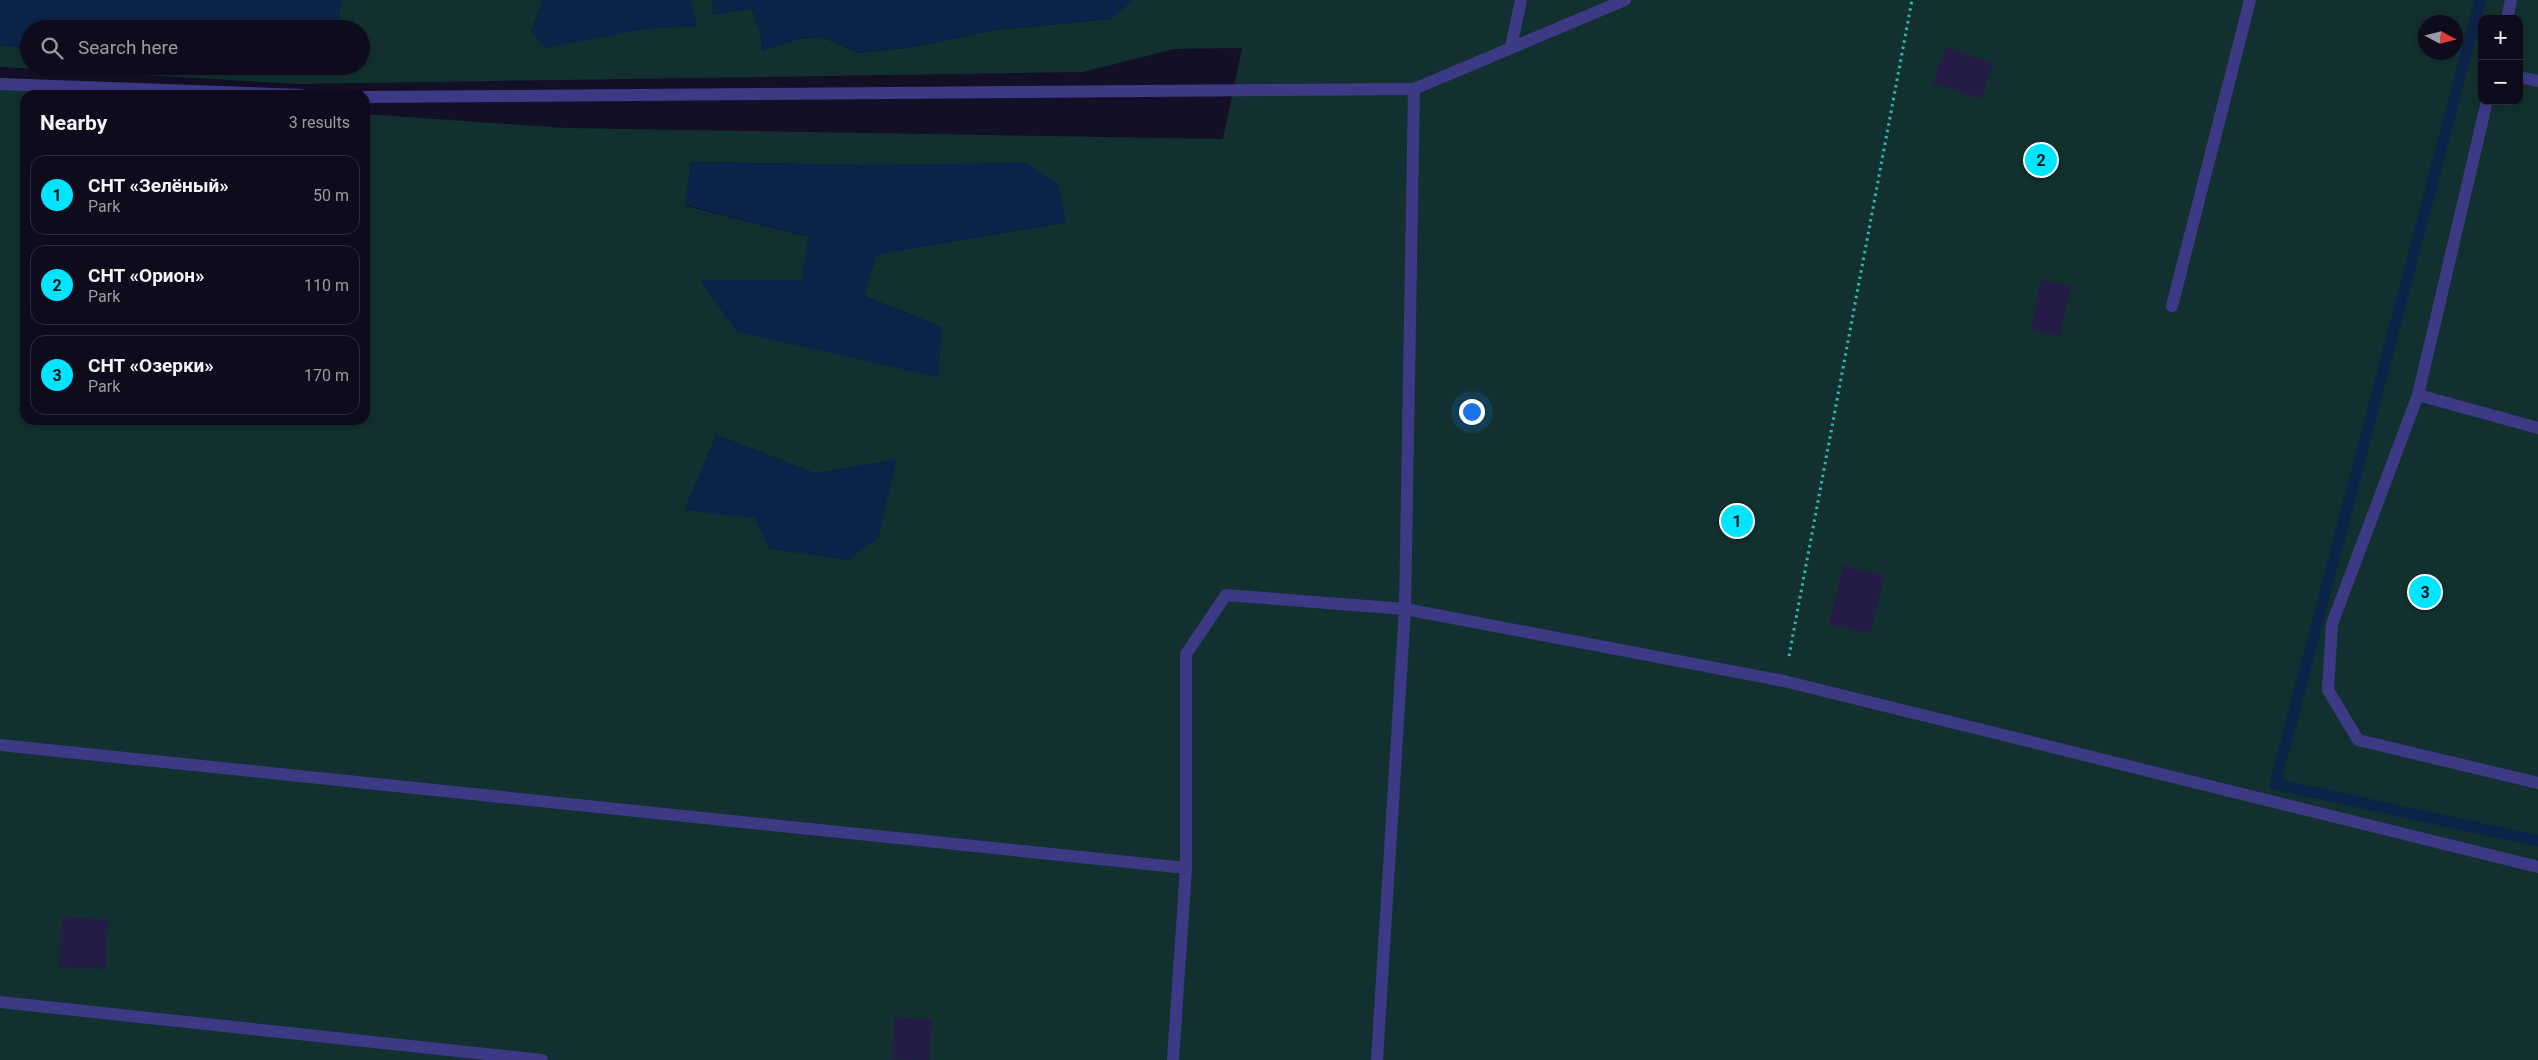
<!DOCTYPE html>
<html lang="en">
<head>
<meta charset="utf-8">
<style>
  :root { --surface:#0e0b1c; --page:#171425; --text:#f1f3f6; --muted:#9b9ba3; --line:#2e2b3b; --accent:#00e5ff }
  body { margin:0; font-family:Roboto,sans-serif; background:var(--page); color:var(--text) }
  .controls { position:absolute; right:15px; top:15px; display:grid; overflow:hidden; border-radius:10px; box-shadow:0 2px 8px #0003 }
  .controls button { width:45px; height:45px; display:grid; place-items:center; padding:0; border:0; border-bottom:1px solid var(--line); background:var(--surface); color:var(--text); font:25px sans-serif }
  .compass { position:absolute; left:2418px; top:15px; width:45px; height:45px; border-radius:50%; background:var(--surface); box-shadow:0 2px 8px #0003; rotate:97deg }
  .you { position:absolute; left:1471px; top:411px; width:18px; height:18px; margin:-12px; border:4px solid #fff; border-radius:50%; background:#1a73e8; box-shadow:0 0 0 8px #1a73e833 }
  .badge { display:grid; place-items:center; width:32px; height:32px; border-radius:50%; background:var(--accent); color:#111; font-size:16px; font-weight:700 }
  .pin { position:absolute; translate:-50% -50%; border:2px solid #fff; box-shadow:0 1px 5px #0006 }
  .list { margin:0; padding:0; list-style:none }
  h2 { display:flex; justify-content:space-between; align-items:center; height:65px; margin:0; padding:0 20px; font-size:21px }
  h2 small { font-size:16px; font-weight:400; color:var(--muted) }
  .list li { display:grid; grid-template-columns:32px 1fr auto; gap:15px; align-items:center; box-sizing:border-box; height:80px; margin:0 10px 10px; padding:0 10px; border:1px solid var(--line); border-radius:15px }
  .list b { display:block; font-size:19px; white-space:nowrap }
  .list p { margin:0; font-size:16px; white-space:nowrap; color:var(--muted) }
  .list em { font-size:16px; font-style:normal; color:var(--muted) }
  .icon { flex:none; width:28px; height:28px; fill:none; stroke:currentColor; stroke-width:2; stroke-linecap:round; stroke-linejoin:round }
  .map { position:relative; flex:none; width:2538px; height:1060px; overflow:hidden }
  .search { position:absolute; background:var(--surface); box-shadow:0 2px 8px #0003; left:20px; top:20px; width:350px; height:55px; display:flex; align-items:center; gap:12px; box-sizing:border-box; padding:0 18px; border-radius:28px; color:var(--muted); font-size:19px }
  .panel { position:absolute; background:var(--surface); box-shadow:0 2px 8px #0003; left:20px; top:90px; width:350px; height:335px; border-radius:15px }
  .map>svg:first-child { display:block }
  .green { fill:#12302f; fill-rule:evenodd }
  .water { fill:#0c2248 }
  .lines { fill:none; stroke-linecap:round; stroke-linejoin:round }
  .stream { stroke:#0c2248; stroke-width:11 }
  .building { fill:#241b47 }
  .path { stroke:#2fb8b0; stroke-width:3; stroke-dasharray:2.5 4; stroke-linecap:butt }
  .service { stroke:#3d3a85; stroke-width:12 }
  .minor { stroke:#3d3a85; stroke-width:12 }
</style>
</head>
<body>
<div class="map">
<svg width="2538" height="1060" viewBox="0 0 2538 1060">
  <rect width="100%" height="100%" fill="#130f26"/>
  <path class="green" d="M 341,0 L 543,0 L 531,32 L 696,26 L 691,0 L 712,0 L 713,14 L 752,9 L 760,32 L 762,51 L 798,39 L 822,37 L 859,53 L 914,47 L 995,30 L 1110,19 L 1133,0 L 2538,0 L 2538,1060 L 0,1060 L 0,88 L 102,95 L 25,95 L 25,420 L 365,420 L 365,114 L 565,128 L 1223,139 L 1242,48 L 1174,49 L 1083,72 L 298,84 L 0,67 L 0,45 L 29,49 L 29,66 L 361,66 L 361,29 L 337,29 ZM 2482,19 L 2519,19 L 2519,101 L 2482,101 ZM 2426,22 L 2456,22 L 2456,52 L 2426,52 ZM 691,162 L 859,165 L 1066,222 L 876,254 L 864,296 L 942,327 L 700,280 L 802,280 L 809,237 L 686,206 ZM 716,435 L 814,473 L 897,460 L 770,549 Z"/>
  <path class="water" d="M 0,0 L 341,0 L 337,29 L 29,29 L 29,49 L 0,45 Z
    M 543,0 L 691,0 L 696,26 L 645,29 L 545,48 L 531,32 Z
    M 712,0 L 1133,0 L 1110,19 L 995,30 L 914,47 L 859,53 L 822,37 L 798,39 L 762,51 L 760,32 L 752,9 L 713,14 Z
    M 691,162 L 859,165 L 1026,163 L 1058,184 L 1066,222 L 876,255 L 864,296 L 942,327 L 938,377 L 737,332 L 700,280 L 802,280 L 809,237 L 685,205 Z
    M 716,435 L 814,473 L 897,459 L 878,538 L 848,560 L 770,549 L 755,518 L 684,510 Z"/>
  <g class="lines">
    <path class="stream" d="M 2480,0 L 2275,784 L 2538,841"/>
  </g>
  <path class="building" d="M 1945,47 L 1993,63 L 1981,99 L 1933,83 Z
    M 2041,280 L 2071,286 L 2060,336 L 2031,330 Z
    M 1843,566 L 1884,575 L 1870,633 L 1829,624 Z
    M 62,917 L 108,920 L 105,969 L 59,967 Z
    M 895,1017 L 932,1020 L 929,1060 L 892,1059 Z"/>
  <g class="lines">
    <path class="path" d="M 1789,656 L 1912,0"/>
    <path class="service" d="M 2507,19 L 2511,0
      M 1511,47 L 1521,0
      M 2519,77 L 2538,81
      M 2487,101 L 2418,395 L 2332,624 L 2328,690 L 2358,740 L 2538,783
      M 2172,306 L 2250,0
      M 2418,395 L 2538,428
      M 0,745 L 1186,868
      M 0,1002 L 542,1060
      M 1173,1060 L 1186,868 L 1186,654 L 1226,595 L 1405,609 L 1784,681 L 2538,867
      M 1377,1060 L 1405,609 L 1414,89 L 1625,0"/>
    <path class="minor" d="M 0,84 L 301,95
      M 365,97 L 1414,89"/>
  </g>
</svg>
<div class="controls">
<button>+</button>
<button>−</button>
</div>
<svg class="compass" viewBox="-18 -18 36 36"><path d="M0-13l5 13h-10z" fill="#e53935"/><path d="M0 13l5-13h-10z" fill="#9b9ba3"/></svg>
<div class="you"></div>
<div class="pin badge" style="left:1737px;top:521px">1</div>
<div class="pin badge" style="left:2041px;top:160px">2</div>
<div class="pin badge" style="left:2425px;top:592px">3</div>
<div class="search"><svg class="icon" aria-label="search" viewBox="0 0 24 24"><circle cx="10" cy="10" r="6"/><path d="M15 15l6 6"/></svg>Search here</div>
<section class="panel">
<h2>Nearby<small>3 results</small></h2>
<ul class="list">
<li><span class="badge">1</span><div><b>СНТ «Зелёный»</b><p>Park</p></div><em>50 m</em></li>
<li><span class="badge">2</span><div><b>СНТ «Орион»</b><p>Park</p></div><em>110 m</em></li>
<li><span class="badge">3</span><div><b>СНТ «Озерки»</b><p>Park</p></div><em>170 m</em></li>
</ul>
</section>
</div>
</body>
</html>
